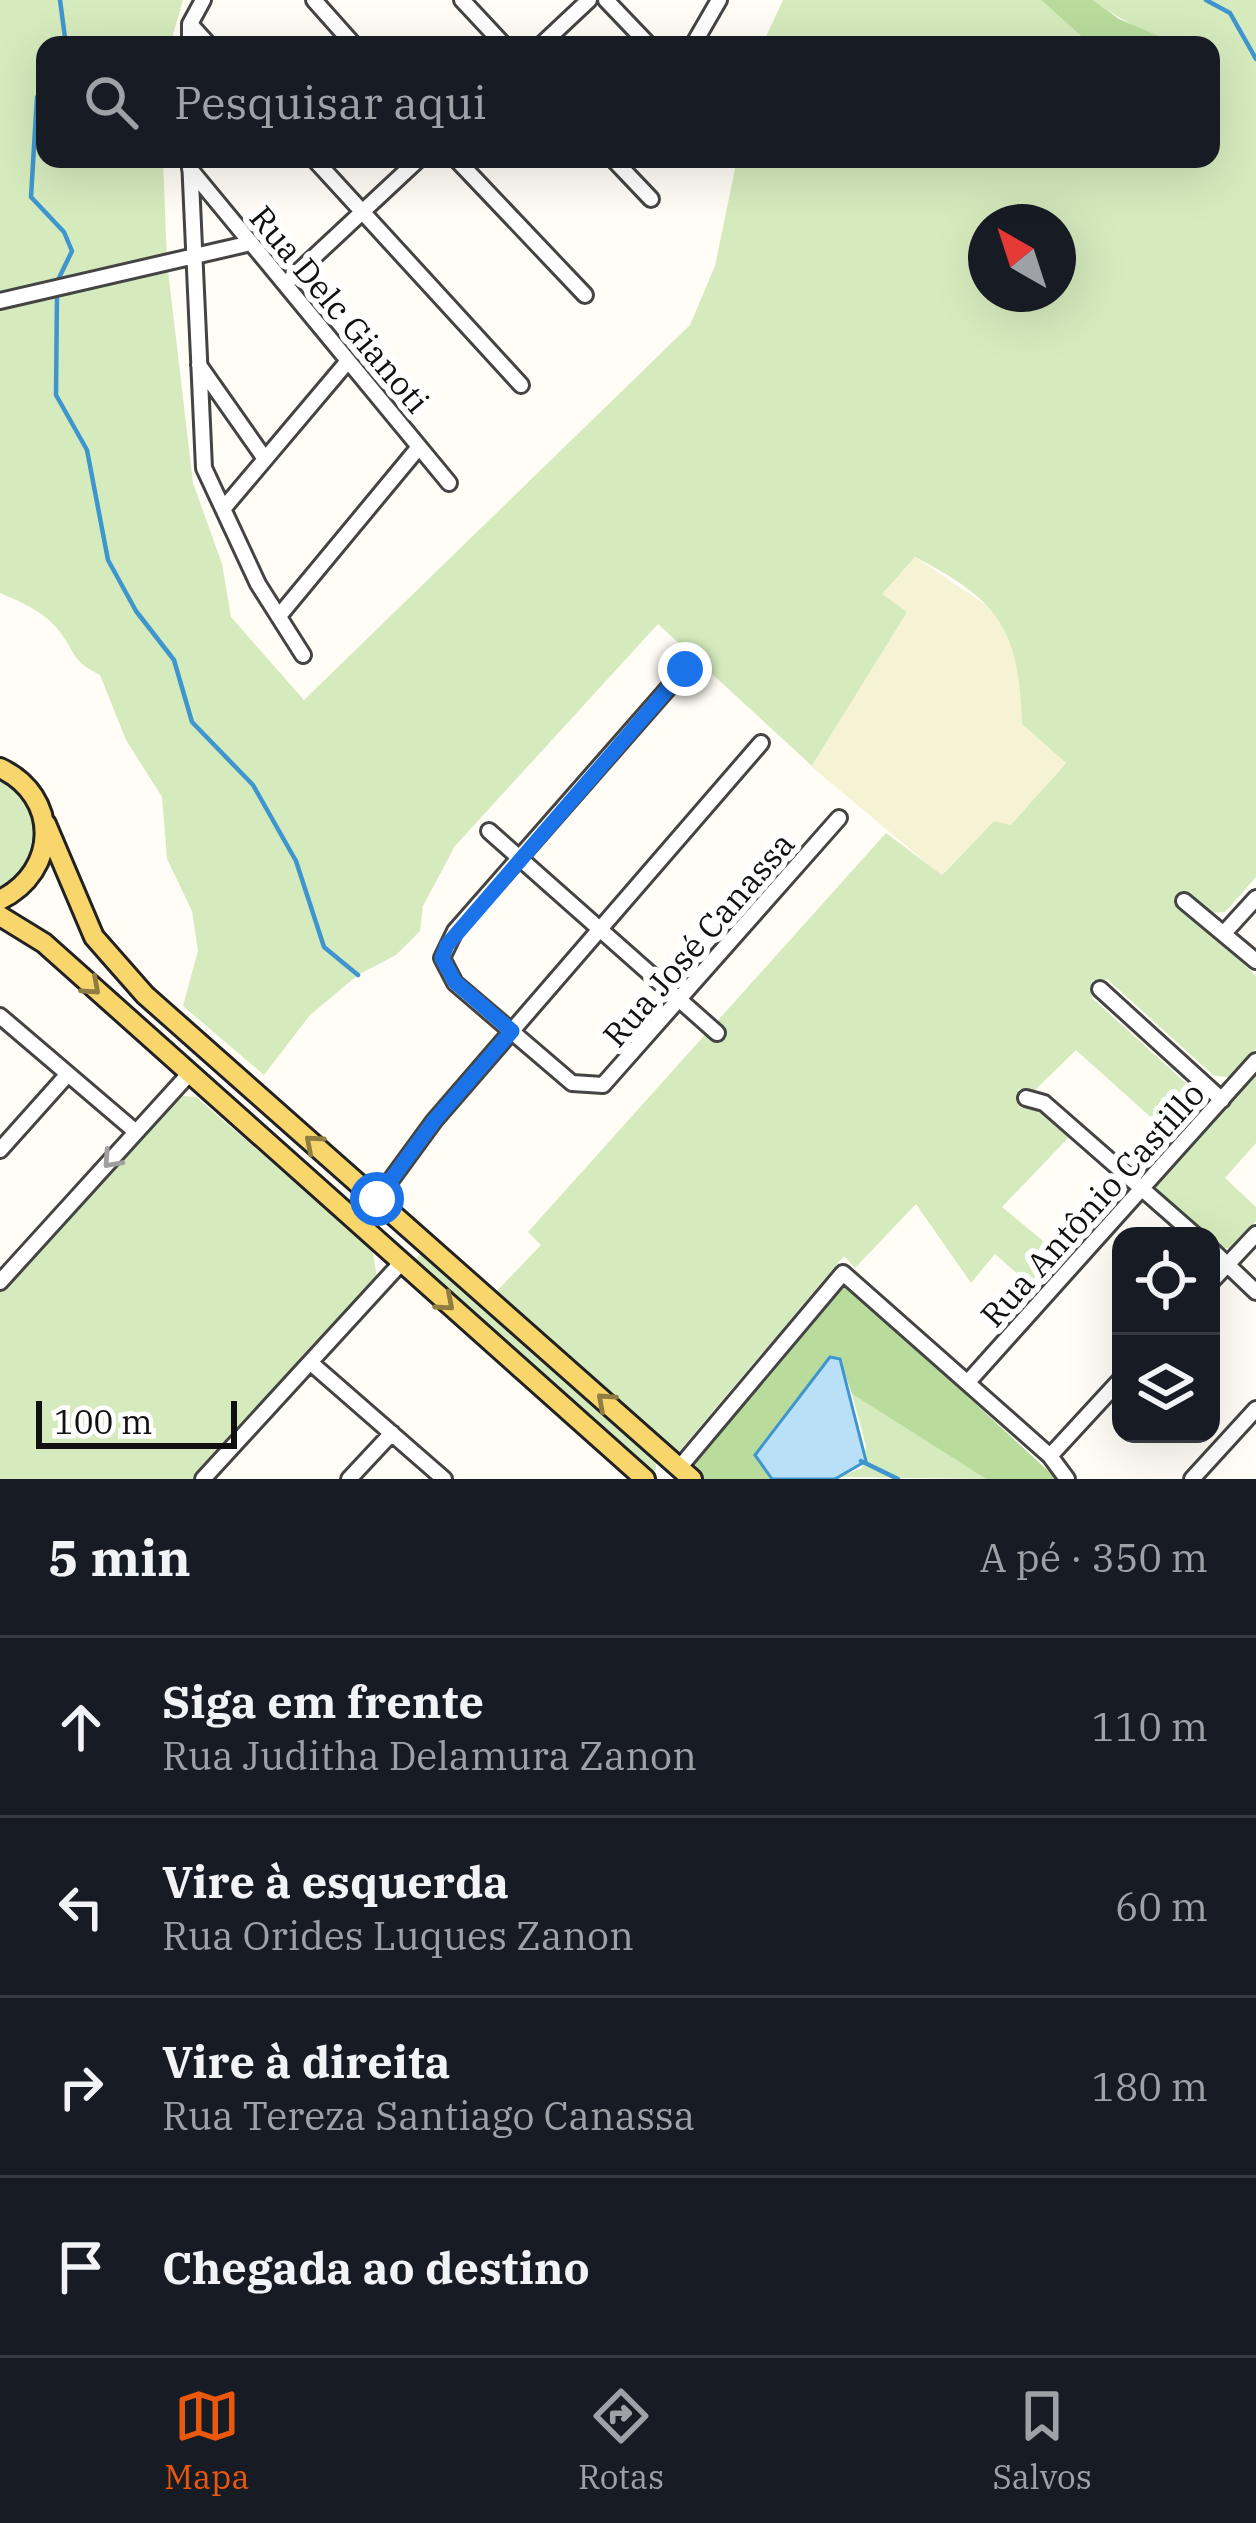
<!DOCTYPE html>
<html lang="pt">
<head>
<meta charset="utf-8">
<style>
  :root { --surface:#171b24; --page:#20242c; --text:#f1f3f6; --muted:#9ea1a6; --line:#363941; --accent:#ea580c }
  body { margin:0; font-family:"IBM Plex Serif",serif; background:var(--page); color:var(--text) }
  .controls { position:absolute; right:36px; bottom:36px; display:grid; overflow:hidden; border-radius:24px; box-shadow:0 12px 48px #0002 }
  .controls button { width:108px; height:108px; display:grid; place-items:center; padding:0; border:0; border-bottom:3px solid var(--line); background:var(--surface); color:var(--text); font:60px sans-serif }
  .compass { position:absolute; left:968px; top:204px; width:108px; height:108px; border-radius:50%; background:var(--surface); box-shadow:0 12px 48px #0002; rotate:321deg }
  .scale { position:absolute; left:36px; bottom:30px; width:201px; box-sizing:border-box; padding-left:12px; border:6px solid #111; border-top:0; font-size:33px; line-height:42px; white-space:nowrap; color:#111; -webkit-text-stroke:9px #fff; paint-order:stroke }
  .stop { position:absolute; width:36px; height:36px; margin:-27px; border:9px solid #1a73e8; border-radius:50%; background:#fff }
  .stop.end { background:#1a73e8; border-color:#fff; box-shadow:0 3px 12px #0008 }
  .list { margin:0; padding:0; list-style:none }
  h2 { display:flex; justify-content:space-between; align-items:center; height:156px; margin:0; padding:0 48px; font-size:51px }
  h2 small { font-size:39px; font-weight:400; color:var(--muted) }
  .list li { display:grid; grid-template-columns:78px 1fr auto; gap:36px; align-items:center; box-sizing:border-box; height:180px; padding:0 48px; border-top:3px solid var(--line) }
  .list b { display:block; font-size:45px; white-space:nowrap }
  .list p { margin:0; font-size:39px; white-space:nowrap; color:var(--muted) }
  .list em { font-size:39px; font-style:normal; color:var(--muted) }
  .icon { flex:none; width:66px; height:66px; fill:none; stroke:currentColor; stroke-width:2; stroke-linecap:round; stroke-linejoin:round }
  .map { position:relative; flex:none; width:1256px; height:1479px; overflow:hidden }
  .search { position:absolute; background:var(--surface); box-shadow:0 12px 48px #0002; left:36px; right:36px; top:36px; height:132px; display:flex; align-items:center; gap:30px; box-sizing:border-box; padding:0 42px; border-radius:24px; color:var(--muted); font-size:45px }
  .sheet { height:876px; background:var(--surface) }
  nav { display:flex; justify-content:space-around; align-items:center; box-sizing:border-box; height:168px; border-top:3px solid var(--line); background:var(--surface); font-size:33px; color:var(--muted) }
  nav a { display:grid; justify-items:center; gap:6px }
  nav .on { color:var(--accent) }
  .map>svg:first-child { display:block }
  .farmland { fill:#f6f3d4 }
  .green { fill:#d5ebbd; fill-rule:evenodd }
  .forest { fill:#b9dc9c }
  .water { fill:#b9e0f7; stroke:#3f96cf; stroke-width:3 }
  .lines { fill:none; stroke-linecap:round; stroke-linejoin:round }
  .stream { stroke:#3f96cf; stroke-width:4.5 }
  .minor-casing { stroke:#444; stroke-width:20 }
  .major-casing { stroke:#222; stroke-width:24 }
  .minor { stroke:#fff; stroke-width:14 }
  .major { stroke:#f9d66b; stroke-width:18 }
  .oneway { stroke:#917d42 }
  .oneway2 { stroke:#a0a0a0 }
  .route { stroke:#1a73e8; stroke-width:15 }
  .labels { text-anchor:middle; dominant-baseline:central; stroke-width:12; stroke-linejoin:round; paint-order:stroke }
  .street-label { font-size:33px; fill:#111; stroke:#fff }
</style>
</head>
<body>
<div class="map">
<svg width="1256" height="1479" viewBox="0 0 1256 1479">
  <rect width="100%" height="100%" fill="#fffdf5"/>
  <path class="farmland" d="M 915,557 L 996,612 L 1020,659 L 1022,724 L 1066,762 L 1011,826 L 994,821 L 941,875 L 812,767 L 906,613 L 881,594 Z"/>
  <path class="green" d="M 0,0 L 183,0 L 170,45 L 45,45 L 45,159 L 163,159 L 167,262 L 193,483 L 222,564 L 231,617 L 304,700 L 690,325 L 715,266 L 737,159 L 1211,159 L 1211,45 C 1168,45 1128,26 1093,0 L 1256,0 L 1256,877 L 1225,912 L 1212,913 L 1187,893 L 1176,900 L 1256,976 L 1256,1049 L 1231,1078 L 1213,1075 L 1108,980 L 1091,981 L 1092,998 L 1198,1094 L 1200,1112 L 1175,1139 L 1076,1050 L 1035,1090 L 1018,1089 L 1019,1107 L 1042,1110 L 1071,1135 L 1002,1207 L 1066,1260 L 1038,1292 L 995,1254 L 971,1283 L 916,1204 L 855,1268 L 844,1256 L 676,1455 L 495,1293 L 541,1245 L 528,1232 L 886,833 L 942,875 L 994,821 L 1011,825 L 1066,763 L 1022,724 C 1019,629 1000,601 915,557 L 882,594 L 907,612 L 812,766 L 658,624 L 455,846 L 423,906 L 420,931 L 396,955 L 358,975 L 310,1015 L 264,1075 L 183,1006 L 198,951 L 192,911 L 167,859 L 162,797 L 126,740 L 100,675 C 71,660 77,655 60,632 C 44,611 23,603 0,593 ZM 986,222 L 1058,222 L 1058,294 L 986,294 Z
    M 783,0 L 1041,0 L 1091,45 L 762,45 Z
    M 0,777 C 47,802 47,863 0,888 Z
    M 1256,1070 L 1256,1143 L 1225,1178 L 1256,1207 L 1256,1221 L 1230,1248 L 1220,1248 L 1158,1191 L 1155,1182 Z
    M 182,1096 L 196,1097 L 372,1248 L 377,1277 L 195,1479 L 0,1479 L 0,1291 L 170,1102 Z
    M 422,1252 L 656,1458 L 656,1470 L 649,1473 L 413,1262 Z
    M 852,1394 L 986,1479 L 839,1477 L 862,1468 L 866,1446 Z"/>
  <path class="forest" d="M 1041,0 L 1093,0 L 1119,19 L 1180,45 L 1091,45 Z
    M 840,1288 L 850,1288 L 1057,1479 L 986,1479 L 852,1394 L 840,1360 L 830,1357 L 755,1455 L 772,1479 L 704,1479 L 691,1459 Z"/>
  <path class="water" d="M 830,1357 L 840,1359 L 866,1461 L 835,1479 L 772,1479 L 755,1455 Z"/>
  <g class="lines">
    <path class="stream" d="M 60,0 L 66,45
      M 1206,0 L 1230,13 L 1256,59
      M 45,88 L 37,97 L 31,197 L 64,232 L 72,251 L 58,280
      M 57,293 L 56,395 L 87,450 L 108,560 L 136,611 L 174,660 L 192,722 L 253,785 L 296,861 L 324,947 L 358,975
      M 861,1461 L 898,1479"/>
    <g class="minor-casing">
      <path id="minor" d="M 314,0 L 354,45
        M 462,0 L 504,45
        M 606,0 L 649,45
        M 190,24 L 209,45
        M 190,45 L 190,24 L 203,0
        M 541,45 L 589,0
        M 693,45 L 719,0
        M 190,159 L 204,468 L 258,584 L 303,655
        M 314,159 L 521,385
        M 456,159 L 585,295
        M 613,159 L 651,199
        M 190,169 L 449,483
        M 285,284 L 419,159
        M 0,301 L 251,243
        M 199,365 L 265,459
        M 223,509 L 348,361
        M 279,616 L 419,447
        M 685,669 L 455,931 L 442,958 L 455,983 L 572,1083 L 603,1085 L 839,818
        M 489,831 L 717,1033
        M 1184,901 L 1256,961
        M 1225,932 L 1256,898
        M 1100,989 L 1222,1100
        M 0,1016 L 136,1132
        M 1026,1098 L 1044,1103 L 1196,1236
        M 0,1150 L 68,1074
        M 377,1199 L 434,1121 L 761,743
        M 1211,1249 L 1256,1292
        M 0,1282 L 189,1074
        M 1211,1282 L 1256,1234
        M 311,1363 L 444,1479
        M 968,1382 L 1256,1061
        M 1050,1456 L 1121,1379
        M 679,1468 L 843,1273 L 1050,1456 L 1067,1479
        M 203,1479 L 401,1263
        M 349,1479 L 392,1433
        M 1192,1479 L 1256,1409"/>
    </g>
    <g class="major-casing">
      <path id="major" d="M 0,768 C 60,796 59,871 0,900
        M 46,824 L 94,937 L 145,995 L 692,1479
        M 0,916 L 44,943 L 645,1479"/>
    </g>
    <use href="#minor" class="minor"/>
    <use href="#major" class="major"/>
  </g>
  <defs><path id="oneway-chevron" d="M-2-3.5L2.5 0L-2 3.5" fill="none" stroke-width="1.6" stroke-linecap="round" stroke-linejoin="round" transform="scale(3)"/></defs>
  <g class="oneway">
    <use href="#oneway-chevron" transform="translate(92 987) rotate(42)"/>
    <use href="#oneway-chevron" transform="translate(313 1143) rotate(-139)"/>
    <use href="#oneway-chevron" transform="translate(446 1303) rotate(41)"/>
    <use href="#oneway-chevron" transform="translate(605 1401) rotate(-138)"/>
  </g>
  <use class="oneway2" href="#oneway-chevron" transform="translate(111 1160) rotate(132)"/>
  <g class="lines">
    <path class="route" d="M 377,1199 L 434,1121 L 512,1031 L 455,982 L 442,958 L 447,945 L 685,669"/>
  </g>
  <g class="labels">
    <g class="street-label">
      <text transform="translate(340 309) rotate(50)">Rua Delc Gianoti</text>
      <text transform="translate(698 939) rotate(-49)">Rua José Canassa</text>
      <text transform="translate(1092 1204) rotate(-48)">Rua Antônio Castillo</text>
    </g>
  </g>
</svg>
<div class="controls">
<button><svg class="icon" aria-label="locate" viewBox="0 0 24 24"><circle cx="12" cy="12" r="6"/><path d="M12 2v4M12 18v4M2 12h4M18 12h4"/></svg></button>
<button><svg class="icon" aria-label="layers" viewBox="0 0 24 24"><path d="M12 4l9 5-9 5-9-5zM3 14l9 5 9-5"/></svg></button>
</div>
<svg class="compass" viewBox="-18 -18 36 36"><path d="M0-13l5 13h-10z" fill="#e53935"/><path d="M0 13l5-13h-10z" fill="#9ea1a6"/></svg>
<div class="scale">100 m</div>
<div class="stop" style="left:377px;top:1199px"></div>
<div class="stop end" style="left:685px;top:669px"></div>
<div class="search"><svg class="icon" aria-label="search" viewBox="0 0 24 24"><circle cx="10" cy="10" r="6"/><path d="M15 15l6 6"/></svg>Pesquisar aqui</div>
</div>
<section class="sheet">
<h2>5 min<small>A pé · 350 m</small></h2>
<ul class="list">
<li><svg class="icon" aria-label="ahead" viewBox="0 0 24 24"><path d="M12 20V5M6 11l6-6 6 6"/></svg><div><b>Siga em frente</b><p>Rua Juditha Delamura Zanon</p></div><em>110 m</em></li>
<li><svg class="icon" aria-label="left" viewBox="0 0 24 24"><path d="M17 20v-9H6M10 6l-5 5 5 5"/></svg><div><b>Vire à esquerda</b><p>Rua Orides Luques Zanon</p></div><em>60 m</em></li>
<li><svg class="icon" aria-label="right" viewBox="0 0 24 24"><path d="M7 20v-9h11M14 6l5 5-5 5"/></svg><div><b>Vire à direita</b><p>Rua Tereza Santiago Canassa</p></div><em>180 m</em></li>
<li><svg class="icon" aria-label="arrive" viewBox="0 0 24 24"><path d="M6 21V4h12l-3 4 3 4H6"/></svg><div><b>Chegada ao destino</b></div></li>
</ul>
</section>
<nav>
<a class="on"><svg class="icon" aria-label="map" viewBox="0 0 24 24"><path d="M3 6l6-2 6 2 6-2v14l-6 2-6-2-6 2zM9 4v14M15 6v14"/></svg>Mapa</a>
<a><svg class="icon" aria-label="directions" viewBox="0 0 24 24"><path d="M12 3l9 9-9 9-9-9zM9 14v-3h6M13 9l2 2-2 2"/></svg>Rotas</a>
<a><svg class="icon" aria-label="saved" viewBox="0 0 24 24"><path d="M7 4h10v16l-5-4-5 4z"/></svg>Salvos</a>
</nav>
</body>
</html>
